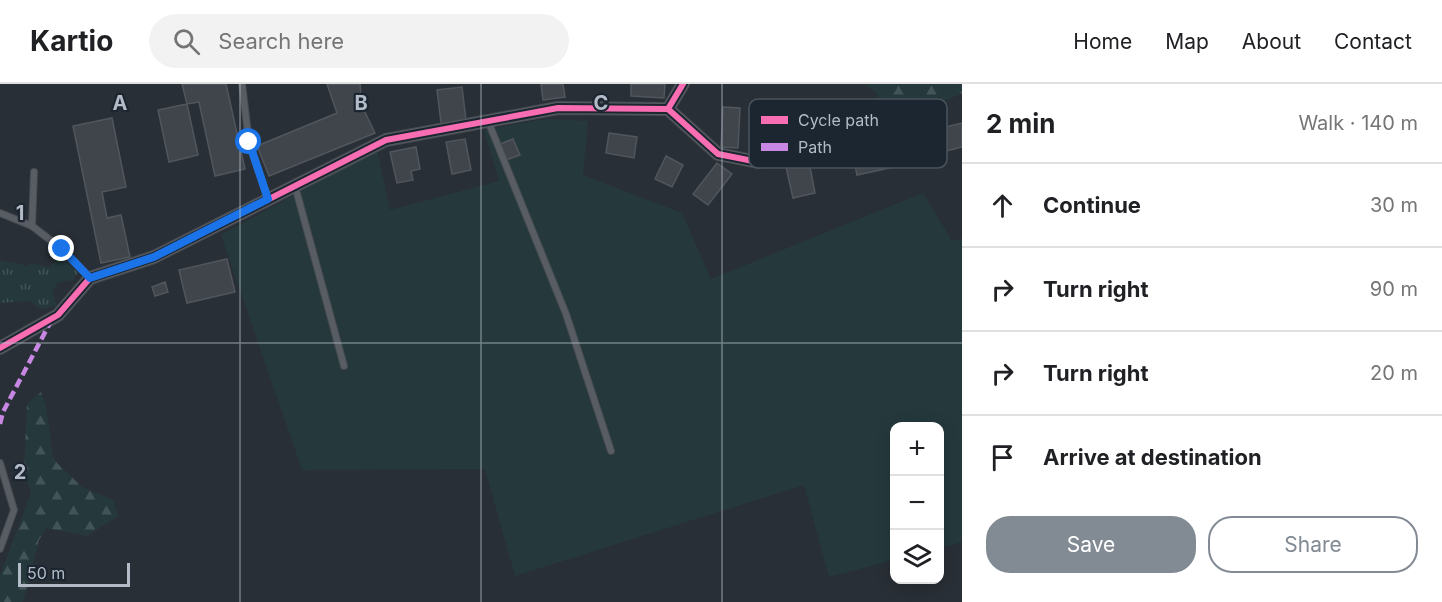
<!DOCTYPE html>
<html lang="en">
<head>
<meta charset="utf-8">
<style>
  :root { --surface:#fff; --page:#f2f2f2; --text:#202124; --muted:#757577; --line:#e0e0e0; --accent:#828a94 }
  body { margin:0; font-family:Inter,sans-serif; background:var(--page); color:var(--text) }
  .controls { position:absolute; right:18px; bottom:18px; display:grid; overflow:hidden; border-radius:12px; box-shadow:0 3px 15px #0003 }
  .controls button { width:54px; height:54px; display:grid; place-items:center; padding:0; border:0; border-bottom:2px solid var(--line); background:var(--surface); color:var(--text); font:30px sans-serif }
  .scale { position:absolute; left:18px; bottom:15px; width:112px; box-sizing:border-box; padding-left:6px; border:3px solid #b2bbc7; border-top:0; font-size:16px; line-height:21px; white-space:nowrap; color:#b2bbc7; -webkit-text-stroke:4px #1c2631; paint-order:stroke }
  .stop { position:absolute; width:18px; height:18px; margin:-14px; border:4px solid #1a73e8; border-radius:50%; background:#fff }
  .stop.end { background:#1a73e8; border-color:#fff; box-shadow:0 2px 6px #0008 }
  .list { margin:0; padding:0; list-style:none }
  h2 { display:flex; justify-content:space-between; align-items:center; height:78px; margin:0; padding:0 24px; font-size:26px }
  h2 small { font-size:20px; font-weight:400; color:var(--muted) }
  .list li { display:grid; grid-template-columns:39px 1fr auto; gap:18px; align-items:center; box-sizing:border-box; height:84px; padding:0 24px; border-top:2px solid var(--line) }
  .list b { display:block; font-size:22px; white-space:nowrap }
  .list em { font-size:20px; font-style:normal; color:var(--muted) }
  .actions { display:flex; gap:12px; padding:18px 24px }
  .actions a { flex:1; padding:14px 0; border:2px solid var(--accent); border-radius:24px; text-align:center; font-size:21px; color:var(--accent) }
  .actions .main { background:var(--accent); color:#fff }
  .icon { flex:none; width:33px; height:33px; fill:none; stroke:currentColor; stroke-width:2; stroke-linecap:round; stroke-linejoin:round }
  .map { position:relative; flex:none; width:962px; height:518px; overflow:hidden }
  header { display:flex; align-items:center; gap:36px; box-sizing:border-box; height:84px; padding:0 30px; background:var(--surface); border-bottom:2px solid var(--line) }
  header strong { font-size:28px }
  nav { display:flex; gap:33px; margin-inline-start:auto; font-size:21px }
  .search { width:420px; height:54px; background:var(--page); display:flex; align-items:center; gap:15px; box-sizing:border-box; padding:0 21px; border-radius:33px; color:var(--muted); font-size:22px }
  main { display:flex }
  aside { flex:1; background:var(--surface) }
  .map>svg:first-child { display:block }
  .grass { fill:url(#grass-tufts) }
  .forest { fill:url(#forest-firs) }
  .green { fill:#25393c }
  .building { fill:#40454b; stroke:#51565d; stroke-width:1.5 }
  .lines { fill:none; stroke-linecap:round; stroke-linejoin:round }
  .service-casing { stroke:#474b51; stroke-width:8 }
  .minor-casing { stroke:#474b51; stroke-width:14 }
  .service { stroke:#585d64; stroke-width:6 }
  .minor { stroke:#585d64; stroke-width:12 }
  .quiet { stroke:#c787e3; stroke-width:4.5; stroke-dasharray:9 4.5; stroke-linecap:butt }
  .cycleway-casing { stroke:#1c2631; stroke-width:10 }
  .cycleway { stroke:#f96db3; stroke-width:6 }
  .route { stroke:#1a73e8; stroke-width:8 }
  .grid { fill:none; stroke:#b2bbc7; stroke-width:1.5; stroke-opacity:0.55 }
  .key { fill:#1c2631; stroke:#49535e; stroke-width:1.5 }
  .key-label { font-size:16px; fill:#b2bbc7 }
  .grid-label { font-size:20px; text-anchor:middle; font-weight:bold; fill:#b2bbc7; stroke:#1c2631; stroke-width:4.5; stroke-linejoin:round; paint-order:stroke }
</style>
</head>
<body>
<header>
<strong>Kartio</strong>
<div class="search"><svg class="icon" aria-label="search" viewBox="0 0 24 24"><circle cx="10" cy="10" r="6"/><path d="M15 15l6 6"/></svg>Search here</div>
<nav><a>Home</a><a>Map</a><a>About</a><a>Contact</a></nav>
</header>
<main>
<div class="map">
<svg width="962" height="518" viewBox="0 0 962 518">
  <defs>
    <pattern id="grass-tufts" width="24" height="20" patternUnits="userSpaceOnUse" patternTransform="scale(1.5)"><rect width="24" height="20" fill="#25393c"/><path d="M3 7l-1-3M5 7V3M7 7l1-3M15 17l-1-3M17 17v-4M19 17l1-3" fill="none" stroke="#425457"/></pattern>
    <pattern id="forest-firs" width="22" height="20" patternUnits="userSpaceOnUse" patternTransform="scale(1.5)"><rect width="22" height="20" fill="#25393c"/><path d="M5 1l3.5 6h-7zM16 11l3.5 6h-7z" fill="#425457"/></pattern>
  </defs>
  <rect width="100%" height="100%" fill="#292f36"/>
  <path class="grass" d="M 61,172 L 78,189 L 73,196 L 58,198 L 52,207 L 57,222 L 40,225 L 30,217 L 0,219 L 0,176 L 28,182 L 30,179 L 49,183 Z"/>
  <path class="forest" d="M 864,0 L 962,0 L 962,9 L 917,30 L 886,31 L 876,8 Z
    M 41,308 L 46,323 L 53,373 L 57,379 L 82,403 L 113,416 L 118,432 L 87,452 L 46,444 L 39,456 L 23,518 L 0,518 L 0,492 L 31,409 L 24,385 L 27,320 Z"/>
  <path class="green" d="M 547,35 L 588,37 L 583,91 L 682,129 L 711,195 L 923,109 L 952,157 L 962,154 L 962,458 L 940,464 L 940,342 L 894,342 L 894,476 L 829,493 L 804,401 L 515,492 L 485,385 L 302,386 L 221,151 L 377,66 L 390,126 L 499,97 L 484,46 Z"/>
  <path class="building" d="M 182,0 L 226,0 L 245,85 L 215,92 L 199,18 L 187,20 Z
    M 327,0 L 360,0 L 362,22 L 375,49 L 269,92 L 257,62 L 337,29 Z
    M 541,0 L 563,0 L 565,13 L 543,16 Z
    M 631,0 L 665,0 L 664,14 L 631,12 Z
    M 462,3 L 466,36 L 441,39 L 437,6 Z
    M 187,20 L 198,71 L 169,78 L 158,26 Z
    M 723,23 L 740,24 L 738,64 L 721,63 Z
    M 112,34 L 126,103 L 102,108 L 107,134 L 121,131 L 130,173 L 101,179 L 73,42 Z
    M 962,39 L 962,63 L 930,71 L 925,48 Z
    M 609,49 L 637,53 L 634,74 L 606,69 Z
    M 465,55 L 471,86 L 452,90 L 446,58 Z
    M 513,55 L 520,71 L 506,76 L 500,60 Z
    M 872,62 L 875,72 L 878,71 L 879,76 L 892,73 L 894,83 L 857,91 L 852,66 Z
    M 416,63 L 420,85 L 411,87 L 413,96 L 397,99 L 390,68 Z
    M 666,72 L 683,81 L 672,103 L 655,95 Z
    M 809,78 L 815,109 L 793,114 L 786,83 Z
    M 717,79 L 732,90 L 708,121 L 693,110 Z
    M 227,175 L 235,208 L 187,219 L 179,186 Z
    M 165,198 L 168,208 L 155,212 L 152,203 Z"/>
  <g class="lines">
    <g class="service-casing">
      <path id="service" d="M 242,0 L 249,58 L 268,115
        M 488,37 L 566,230 L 611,367
        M 34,88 L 32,142 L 62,165 L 90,194
        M 295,102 L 344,282
        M 0,129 L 32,142
        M 0,379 L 14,426 L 0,465"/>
    </g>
    <g class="minor-casing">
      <path id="minor" d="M 668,25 L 718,70 L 758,78 L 833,64
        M 0,264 L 58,231 L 90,194 L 154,173 L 386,56 L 558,24 L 668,25 L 683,0"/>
    </g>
    <use href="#service" class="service"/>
    <use href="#minor" class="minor"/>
    <path class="quiet" d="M 0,340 L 3,328 L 51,237"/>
    <g class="cycleway-casing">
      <path id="cycleway" d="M 668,25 L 718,70 L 758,78 L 833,64
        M 0,264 L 58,231 L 90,194 L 154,173 L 386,56 L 558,24 L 668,25 L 683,0"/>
    </g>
    <use href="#cycleway" class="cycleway"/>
  </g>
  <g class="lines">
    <path class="route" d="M 62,165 L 90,194 L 154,173 L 268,115 L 249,58"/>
  </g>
  <path class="grid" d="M 240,0 L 240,518M 481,0 L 481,518M 722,0 L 722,518M 0,259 L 962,259"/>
  <rect x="749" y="15" width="198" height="69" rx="9" class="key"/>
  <rect x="761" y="32" width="27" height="8" fill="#f96db3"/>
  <rect x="761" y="59" width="27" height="8" fill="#c787e3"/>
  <g class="key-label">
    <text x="798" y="42">Cycle path</text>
    <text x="798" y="69">Path</text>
  </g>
  <g class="grid-label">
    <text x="120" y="26">A</text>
    <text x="361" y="26">B</text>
    <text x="601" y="26">C</text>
    <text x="20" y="136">1</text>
    <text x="20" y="395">2</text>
  </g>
</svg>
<div class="controls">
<button>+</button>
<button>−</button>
<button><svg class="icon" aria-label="layers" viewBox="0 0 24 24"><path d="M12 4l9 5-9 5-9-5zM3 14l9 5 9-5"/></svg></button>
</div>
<div class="scale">50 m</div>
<div class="stop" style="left:249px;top:58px"></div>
<div class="stop end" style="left:62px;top:165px"></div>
</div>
<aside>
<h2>2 min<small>Walk · 140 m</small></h2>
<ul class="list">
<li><svg class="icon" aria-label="ahead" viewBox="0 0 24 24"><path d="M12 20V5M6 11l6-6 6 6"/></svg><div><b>Continue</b></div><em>30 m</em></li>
<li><svg class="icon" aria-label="right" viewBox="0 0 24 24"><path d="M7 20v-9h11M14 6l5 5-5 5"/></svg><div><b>Turn right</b></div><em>90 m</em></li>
<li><svg class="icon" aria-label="right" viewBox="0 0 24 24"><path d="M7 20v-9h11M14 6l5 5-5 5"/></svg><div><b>Turn right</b></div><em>20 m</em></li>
<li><svg class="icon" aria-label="arrive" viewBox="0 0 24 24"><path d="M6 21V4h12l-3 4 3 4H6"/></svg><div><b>Arrive at destination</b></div></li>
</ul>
<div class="actions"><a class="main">Save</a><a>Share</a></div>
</aside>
</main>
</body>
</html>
